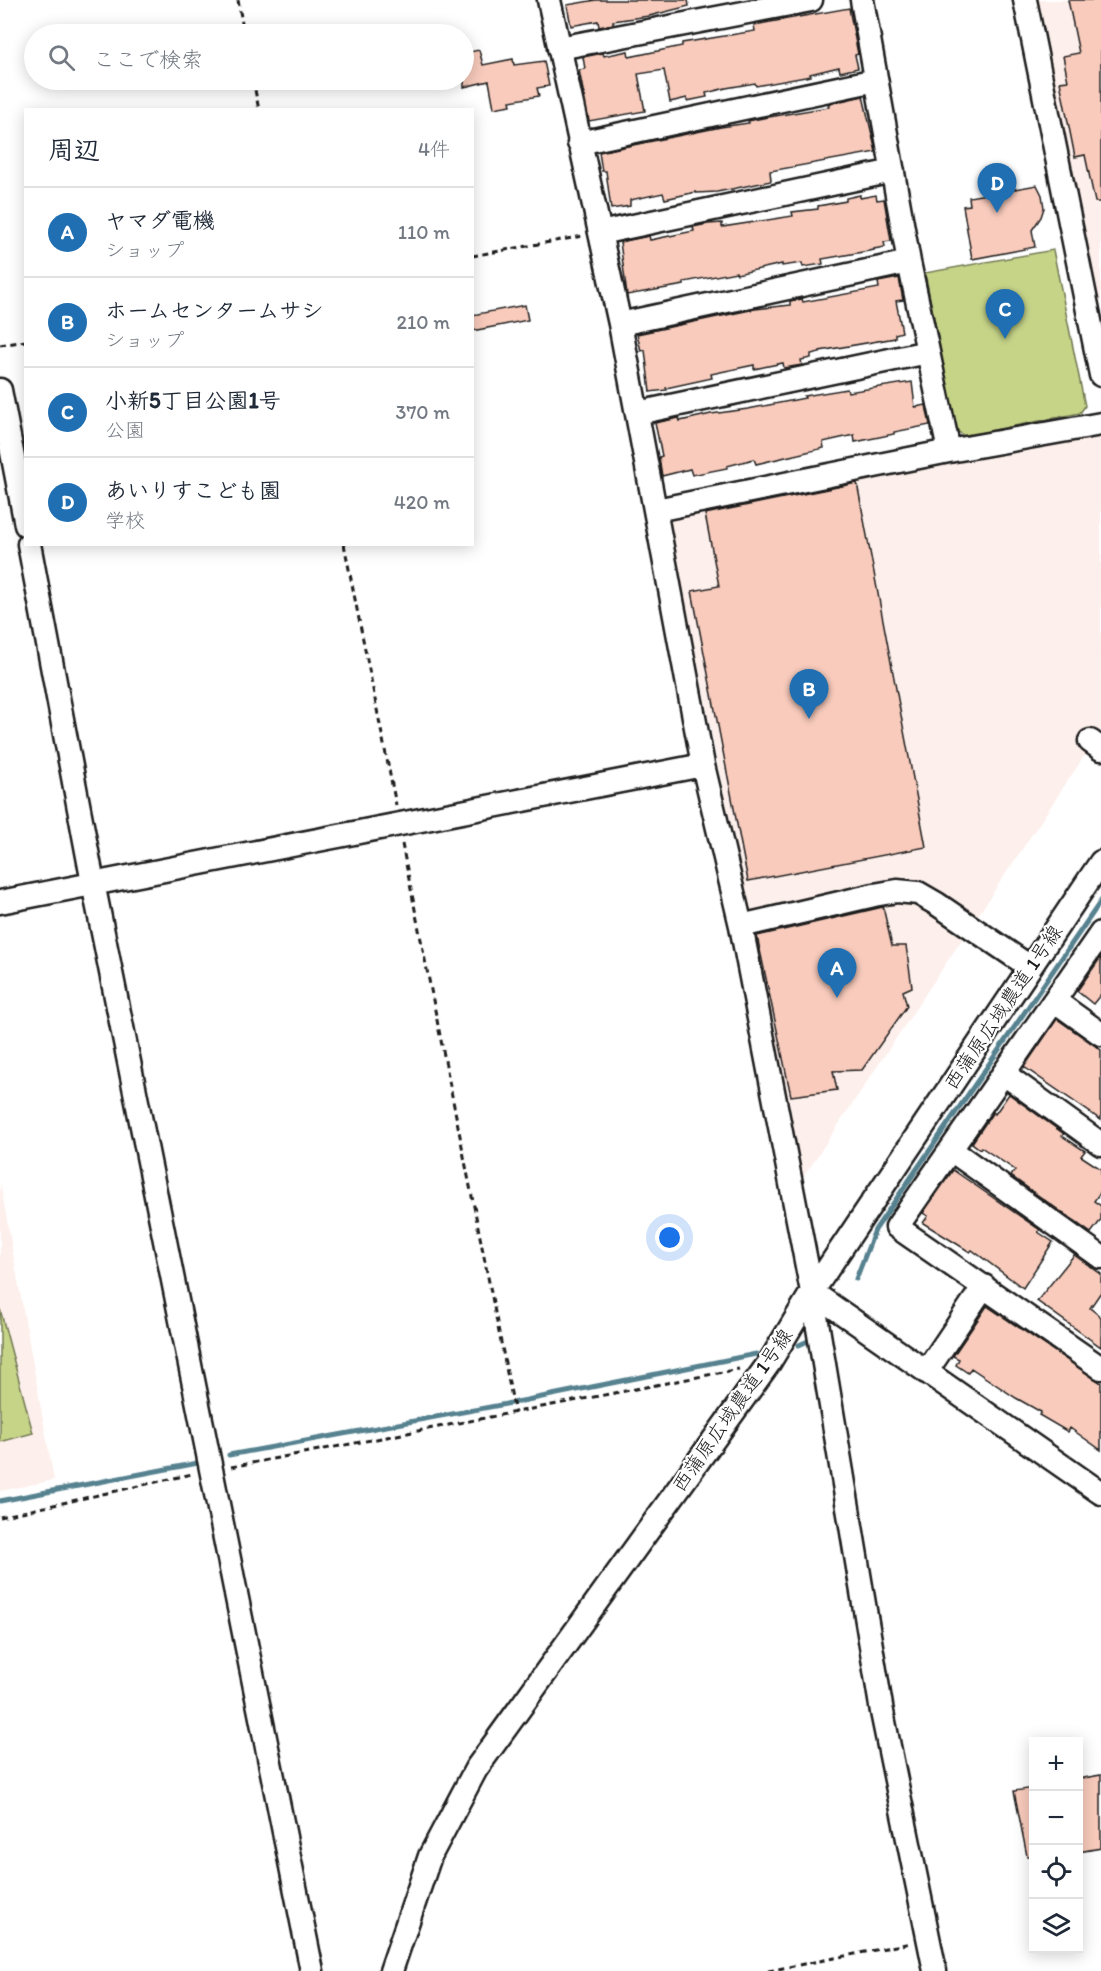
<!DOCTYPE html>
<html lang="ja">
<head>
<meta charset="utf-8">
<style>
  :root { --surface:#fff; --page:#f6f6f7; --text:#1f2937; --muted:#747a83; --line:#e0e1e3; --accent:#1f6fb2 }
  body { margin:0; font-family:Itim,"Klee One",sans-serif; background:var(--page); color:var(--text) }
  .controls { position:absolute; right:18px; bottom:18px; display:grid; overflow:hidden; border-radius:0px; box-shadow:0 3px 15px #0003 }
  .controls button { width:54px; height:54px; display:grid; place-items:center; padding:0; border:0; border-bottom:2px solid var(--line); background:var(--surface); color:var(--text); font:30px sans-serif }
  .you { position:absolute; left:670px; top:1238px; width:21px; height:21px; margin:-15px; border:4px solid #fff; border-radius:50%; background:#1a73e8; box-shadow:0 0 0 9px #1a73e833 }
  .badge { display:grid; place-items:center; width:39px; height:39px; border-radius:50%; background:var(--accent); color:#fff; font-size:20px; font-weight:700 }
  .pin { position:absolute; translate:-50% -50px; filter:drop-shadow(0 2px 3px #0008) }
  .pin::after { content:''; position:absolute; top:32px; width:21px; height:18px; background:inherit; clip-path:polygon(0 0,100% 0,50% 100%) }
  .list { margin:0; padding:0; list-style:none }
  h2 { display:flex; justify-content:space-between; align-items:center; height:78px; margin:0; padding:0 24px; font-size:26px }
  h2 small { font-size:20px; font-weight:400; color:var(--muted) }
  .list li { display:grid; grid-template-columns:39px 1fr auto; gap:18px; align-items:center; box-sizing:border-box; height:90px; padding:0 24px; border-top:2px solid var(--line) }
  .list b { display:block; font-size:22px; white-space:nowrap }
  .list p { margin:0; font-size:20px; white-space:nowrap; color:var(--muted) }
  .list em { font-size:20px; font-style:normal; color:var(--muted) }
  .icon { flex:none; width:33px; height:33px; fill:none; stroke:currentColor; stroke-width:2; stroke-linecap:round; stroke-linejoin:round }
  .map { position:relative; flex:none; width:1101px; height:1971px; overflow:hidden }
  .search { position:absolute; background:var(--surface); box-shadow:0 3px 15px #0003; left:24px; top:24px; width:450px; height:66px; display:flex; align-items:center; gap:15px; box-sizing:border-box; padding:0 21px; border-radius:33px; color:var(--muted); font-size:22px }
  .panel { position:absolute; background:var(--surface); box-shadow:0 3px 15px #0003; left:24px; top:108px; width:450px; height:438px; border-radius:0px }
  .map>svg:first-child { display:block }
  .built { fill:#fdefeb }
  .green { fill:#c6d488; stroke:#717852; stroke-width:1.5 }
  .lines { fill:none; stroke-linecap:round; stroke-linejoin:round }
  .stream { stroke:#568290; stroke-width:5 }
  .building { fill:#f8cbbc; stroke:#1c1c1c; stroke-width:1.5 }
  .minor-casing { stroke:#1c1c1c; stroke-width:27 }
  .path { stroke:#1c1c1c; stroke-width:3; stroke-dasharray:6 4.5; stroke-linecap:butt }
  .minor { stroke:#fff; stroke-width:22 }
  .labels { text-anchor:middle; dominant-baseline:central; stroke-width:4.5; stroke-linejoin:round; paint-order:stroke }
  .street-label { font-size:20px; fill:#1c1c1c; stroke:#fff }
</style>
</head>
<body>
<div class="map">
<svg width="1101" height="1971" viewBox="0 0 1101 1971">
  <rect width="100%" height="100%" fill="#fff"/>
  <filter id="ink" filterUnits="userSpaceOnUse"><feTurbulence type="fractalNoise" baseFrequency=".0167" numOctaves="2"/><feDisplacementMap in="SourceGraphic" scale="12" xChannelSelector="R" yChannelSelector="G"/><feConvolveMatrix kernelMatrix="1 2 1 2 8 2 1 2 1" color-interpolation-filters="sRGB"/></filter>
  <g filter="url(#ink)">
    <path class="built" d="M 1034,0 L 1101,0 L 1101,333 Z
      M 1101,434 L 1101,731 L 800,1182 L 669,517 L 703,507 Z
      M 0,1182 L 54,1480 L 0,1491 Z"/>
    <path class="green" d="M 1053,250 L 1085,406 L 1080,413 L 964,436 L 956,430 L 925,273 Z
      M 0,1309 L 33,1433 L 0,1442 Z"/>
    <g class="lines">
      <path class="stream" d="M 856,1279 L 875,1230 L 1101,901
        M 799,1345 L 808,1341
        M 229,1455 L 522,1401 L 756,1354
        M 0,1501 L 198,1463"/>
    </g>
    <path class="building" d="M 596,0 L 688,0 L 689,6 L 649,16 L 613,21 L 613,24 L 599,27 L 598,21 L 571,26 L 567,5 Z
      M 1068,0 L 1101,0 L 1101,202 L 1095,202 L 1085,155 L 1075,157 L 1060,82 L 1068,81 L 1063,56 L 1079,53 Z
      M 849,8 L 858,54 L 855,55 L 858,68 L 840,72 L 839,67 L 810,74 L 811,76 L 756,86 L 755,83 L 726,88 L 706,93 L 707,97 L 687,101 L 687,98 L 670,102 L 664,70 L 638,74 L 645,111 L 589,121 L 579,70 L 585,69 L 583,57 L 603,53 L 604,56 L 628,51 L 629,57 L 682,46 L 682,43 L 755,31 L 754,25 Z
      M 479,50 L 483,65 L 513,59 L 514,65 L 544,61 L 549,86 L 537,88 L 539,96 L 510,101 L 511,105 L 494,108 L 489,81 L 464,87 L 464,53 Z
      M 863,96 L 876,152 L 770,171 L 771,181 L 717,192 L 696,193 L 696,192 L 665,199 L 663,193 L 630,200 L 630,206 L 611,209 L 606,171 L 602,171 L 599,152 L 721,127 L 749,123 L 748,121 L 763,118 L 829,107 L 828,104 Z
      M 1037,185 L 1042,195 L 1044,208 L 1041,217 L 1032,230 L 1035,247 L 972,259 L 963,206 L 970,205 L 969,197 Z
      M 860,195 L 860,198 L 876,195 L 877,200 L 884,199 L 891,241 L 884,242 L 885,247 L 874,249 L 874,250 L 822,259 L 823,264 L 803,267 L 802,263 L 782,266 L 782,264 L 737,274 L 736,272 L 684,282 L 684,285 L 627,295 L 620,242 L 649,236 L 650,240 L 694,231 L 693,227 L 708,224 L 722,223 L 722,227 L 793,216 L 792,212 L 818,209 L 818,206 L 846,201 L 846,198 Z
      M 899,278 L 903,300 L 896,301 L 902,332 L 895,334 L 895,338 L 820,351 L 820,352 L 811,354 L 811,358 L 801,360 L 802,365 L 784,368 L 783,363 L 754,369 L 754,365 L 711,374 L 712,378 L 666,388 L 667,390 L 650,392 L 645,350 L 641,351 L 637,334 L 755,309 L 790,305 L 790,301 L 802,299 L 803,302 L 879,288 L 878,282 Z
      M 525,305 L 528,320 L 472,331 L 472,315 Z
      M 912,382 L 915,407 L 926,405 L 930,425 L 894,432 L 894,434 L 855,442 L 854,435 L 823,442 L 824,448 L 756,464 L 754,459 L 727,466 L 727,468 L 692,475 L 690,469 L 662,476 L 659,457 L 662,456 L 655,423 L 679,418 L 680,421 L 711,414 L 748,409 L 805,398 L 804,396 L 847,389 L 848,392 Z
      M 857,483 L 926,847 L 748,881 L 692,591 L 719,586 L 705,514 Z
      M 883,907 L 892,946 L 906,946 L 912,987 L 903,991 L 907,1006 L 862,1070 L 833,1071 L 837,1090 L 791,1096 L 757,936 Z
      M 1101,957 L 1101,994 L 1093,1004 L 1077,991 Z
      M 1057,1019 L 1101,1050 L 1101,1120 L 1024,1067 Z
      M 1009,1094 L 1064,1134 L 1062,1136 L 1085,1151 L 1081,1156 L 1101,1169 L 1101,1191 L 1094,1201 L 1101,1206 L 1101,1220 L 1091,1233 L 1011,1176 L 1015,1170 L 981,1147 L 980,1149 L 972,1143 L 993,1112 L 995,1114 Z
      M 953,1170 L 1040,1230 L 1038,1232 L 1053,1242 L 1023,1288 L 972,1250 L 970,1252 L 923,1223 L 928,1216 L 923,1213 Z
      M 1074,1255 L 1101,1274 L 1101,1292 L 1090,1308 L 1101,1317 L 1101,1347 L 1037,1301 Z
      M 987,1306 L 1101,1383 L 1101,1450 L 1070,1428 L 1068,1432 L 1039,1415 L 1041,1412 L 1016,1398 L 971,1368 L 968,1373 L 956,1365 L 959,1359 L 953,1356 Z
      M 1101,1775 L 1101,1848 L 1078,1852 L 1078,1779 Z
      M 1034,1788 L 1034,1856 L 1027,1856 L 1014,1791 Z"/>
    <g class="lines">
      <g class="minor-casing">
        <path id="minor" d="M 549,0 L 620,324 L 703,765 L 741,926 L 812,1292 L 882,1712 L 935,1971
          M 862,0 L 909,262 L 949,451
          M 1025,0 L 1101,375
          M 559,48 L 811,0
          M 579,143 L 876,80
          M 600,233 L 893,171
          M 620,324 L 909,262
          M 0,390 L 26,525
          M 637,413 L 928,352
          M 656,510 L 949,451 L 1101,424
          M 29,544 L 93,883 L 312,1971
          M 1090,741 L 1101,749
          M 0,902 L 703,765
          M 741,926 L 874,895 L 897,891 L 918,893 L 937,904 L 1030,967
          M 1101,933 L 897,1227 L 1101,1368
          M 1055,1001 L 1101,1034
          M 1004,1074 L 1101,1144
          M 951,1150 L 1101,1257
          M 812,1292 L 1101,1493
          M 926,1372 L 984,1286
          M 391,1971 L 430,1856 L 476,1769 L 769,1363 L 812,1292 L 1101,862"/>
      </g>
      <path class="path" d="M 238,0 L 244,34
        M 253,80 L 259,110
        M 472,256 L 583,236
        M 0,345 L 26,341
        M 344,544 L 396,805
        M 402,844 L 515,1413
        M 231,1467 L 739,1369
        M 0,1517 L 192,1474
        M 768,1971 L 911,1943"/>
      <use href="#minor" class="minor"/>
    </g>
  </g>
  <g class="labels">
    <g class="street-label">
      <text transform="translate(1003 1007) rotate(-56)">西蒲原広域農道 1号線</text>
      <text transform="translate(732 1410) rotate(-55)">西蒲原広域農道 1号線</text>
    </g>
  </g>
</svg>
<div class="controls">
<button>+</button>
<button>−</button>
<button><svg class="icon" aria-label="locate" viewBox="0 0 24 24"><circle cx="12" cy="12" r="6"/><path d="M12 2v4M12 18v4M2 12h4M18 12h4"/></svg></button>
<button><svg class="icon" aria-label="layers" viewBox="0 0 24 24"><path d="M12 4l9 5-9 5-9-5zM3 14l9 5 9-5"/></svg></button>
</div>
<div class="you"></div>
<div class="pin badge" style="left:837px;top:998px">A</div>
<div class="pin badge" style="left:809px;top:719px">B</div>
<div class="pin badge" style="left:1005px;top:339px">C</div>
<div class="pin badge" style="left:997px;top:213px">D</div>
<div class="search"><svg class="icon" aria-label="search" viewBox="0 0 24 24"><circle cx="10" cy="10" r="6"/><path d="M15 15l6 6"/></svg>ここで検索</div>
<section class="panel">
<h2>周辺<small>4件</small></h2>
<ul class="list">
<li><span class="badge">A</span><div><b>ヤマダ電機</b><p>ショップ</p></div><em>110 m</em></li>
<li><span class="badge">B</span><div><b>ホームセンタームサシ</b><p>ショップ</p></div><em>210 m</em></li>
<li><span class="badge">C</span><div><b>小新5丁目公園1号</b><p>公園</p></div><em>370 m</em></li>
<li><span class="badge">D</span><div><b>あいりすこども園</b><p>学校</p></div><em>420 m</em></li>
</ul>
</section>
</div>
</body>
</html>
